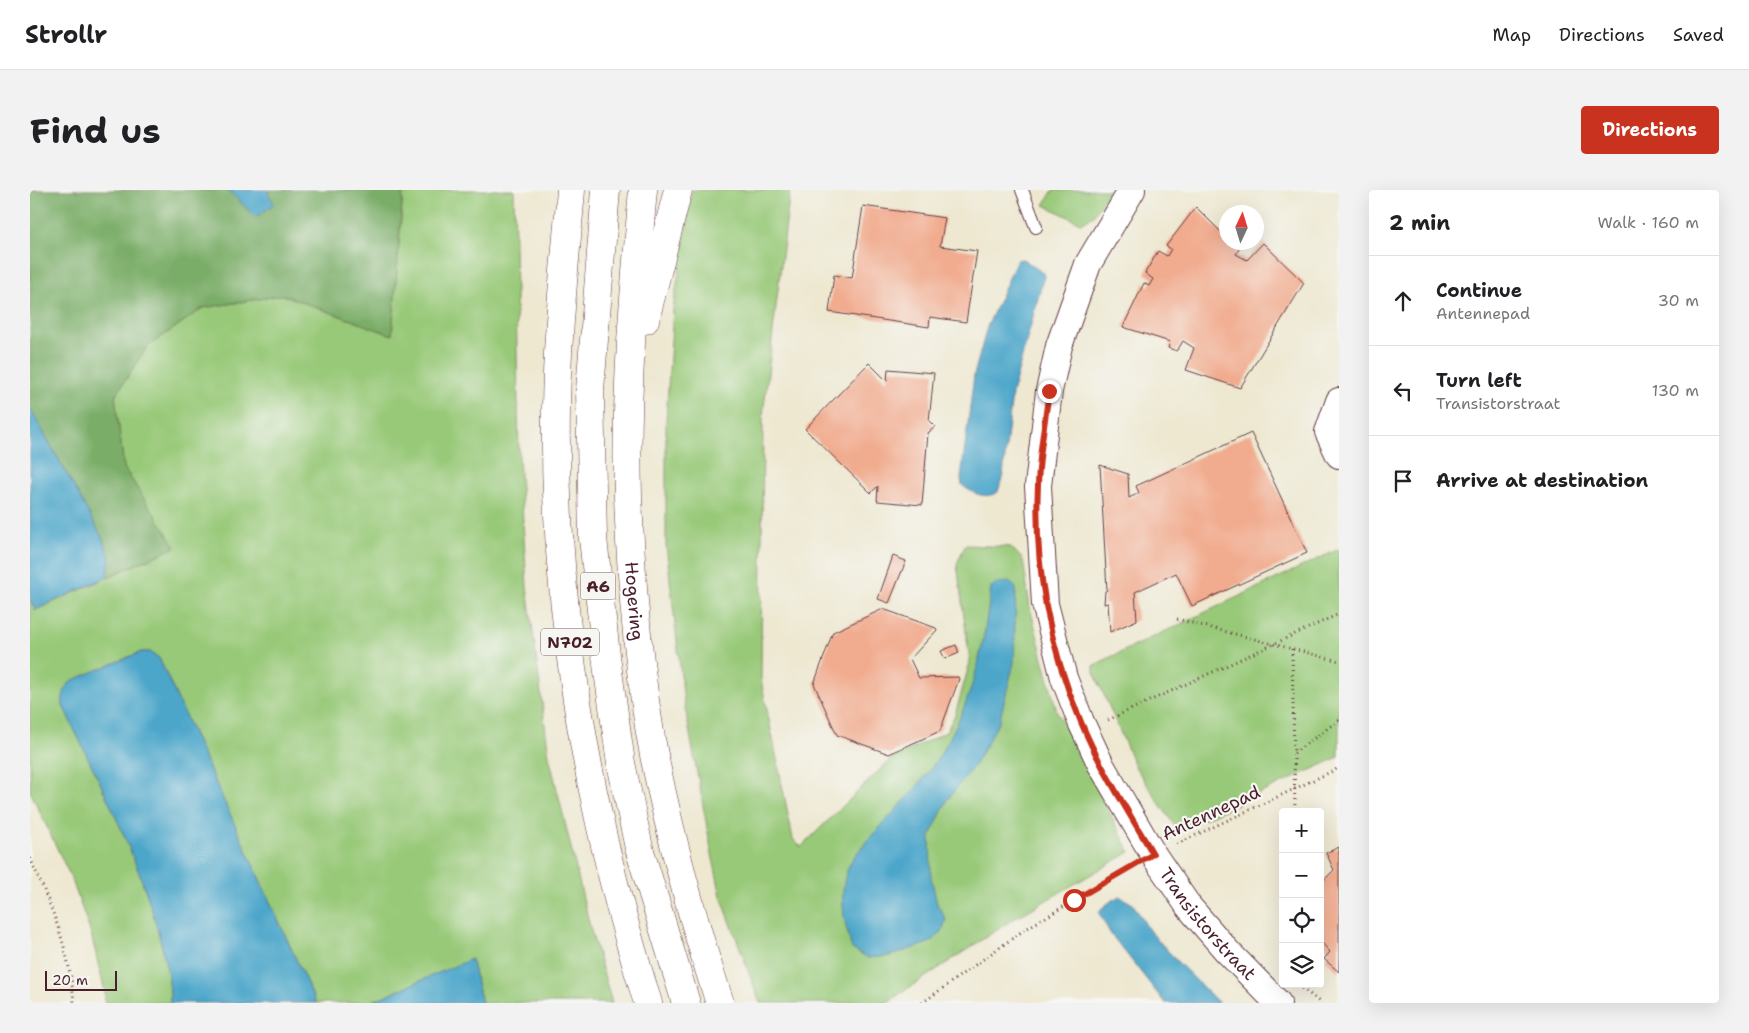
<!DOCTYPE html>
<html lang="en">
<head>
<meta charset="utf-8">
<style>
  :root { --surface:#fff; --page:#f2f2f2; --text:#202124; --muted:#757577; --line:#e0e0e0; --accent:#c8321e }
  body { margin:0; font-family:"Shantell Sans",sans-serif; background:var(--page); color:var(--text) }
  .controls { position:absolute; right:15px; bottom:15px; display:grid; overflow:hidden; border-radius:5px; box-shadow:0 5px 20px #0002 }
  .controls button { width:45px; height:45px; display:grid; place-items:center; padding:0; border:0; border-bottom:1px solid var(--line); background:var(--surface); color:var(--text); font:25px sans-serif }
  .compass { position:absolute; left:1189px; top:15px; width:45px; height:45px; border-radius:50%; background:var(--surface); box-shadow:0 5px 20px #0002; rotate:4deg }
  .scale { position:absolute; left:15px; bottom:12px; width:72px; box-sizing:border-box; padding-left:5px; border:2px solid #4a1f2b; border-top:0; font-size:14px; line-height:18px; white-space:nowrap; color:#4a1f2b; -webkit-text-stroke:4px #f6f6f2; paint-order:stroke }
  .stop { position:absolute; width:15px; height:15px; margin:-11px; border:4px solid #c8321e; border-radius:50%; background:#fff }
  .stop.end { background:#c8321e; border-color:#fff; box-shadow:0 1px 5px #0008 }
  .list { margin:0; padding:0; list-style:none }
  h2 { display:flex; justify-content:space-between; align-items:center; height:65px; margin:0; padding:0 20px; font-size:21px }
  h2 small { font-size:16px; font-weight:400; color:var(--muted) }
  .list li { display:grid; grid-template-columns:32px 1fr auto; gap:15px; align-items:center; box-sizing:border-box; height:90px; padding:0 20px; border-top:1px solid var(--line) }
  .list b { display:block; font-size:19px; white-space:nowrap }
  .list p { margin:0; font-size:16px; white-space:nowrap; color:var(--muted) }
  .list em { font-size:16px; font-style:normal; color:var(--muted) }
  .icon { flex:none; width:28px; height:28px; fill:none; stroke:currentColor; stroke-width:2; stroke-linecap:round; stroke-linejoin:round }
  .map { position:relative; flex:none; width:1309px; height:813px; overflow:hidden; border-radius:5px }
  header { display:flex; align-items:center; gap:30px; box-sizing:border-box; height:70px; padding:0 25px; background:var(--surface); border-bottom:1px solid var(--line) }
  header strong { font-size:24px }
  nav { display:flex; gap:28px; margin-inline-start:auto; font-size:18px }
  .intro { display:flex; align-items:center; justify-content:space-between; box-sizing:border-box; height:120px; padding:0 30px }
  h1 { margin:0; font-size:35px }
  .button { padding:12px 22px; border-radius:5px; background:var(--accent); color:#fff; font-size:18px; font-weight:700 }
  main { display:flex; gap:30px; padding:0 30px }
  aside { flex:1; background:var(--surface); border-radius:5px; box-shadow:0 5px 20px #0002 }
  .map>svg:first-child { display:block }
  .green { fill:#98c978; stroke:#717452 }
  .forest { fill:#7aad68; stroke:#62664a }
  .water { fill:#4ca6ca; stroke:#4b627a }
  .building { fill:#f1ab8e }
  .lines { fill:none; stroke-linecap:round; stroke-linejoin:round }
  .lane-casing { stroke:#633d44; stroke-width:14 }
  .street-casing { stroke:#633d44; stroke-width:28 }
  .highway-casing { stroke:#633d44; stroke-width:29 }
  .path { stroke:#633d44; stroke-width:3; stroke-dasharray:1 4; stroke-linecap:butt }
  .lane { stroke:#fff; stroke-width:12 }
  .street { stroke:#fff; stroke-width:26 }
  .highway { stroke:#fff; stroke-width:28 }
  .route { stroke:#c8321e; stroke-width:6 }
  .labels { text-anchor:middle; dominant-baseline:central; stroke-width:4.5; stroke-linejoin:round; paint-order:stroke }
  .shield { fill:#f6f6f2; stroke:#7e6067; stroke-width:1 }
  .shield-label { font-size:16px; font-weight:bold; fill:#4a1f2b }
  .street-label { font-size:18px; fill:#4a1f2b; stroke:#f6f6f2 }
</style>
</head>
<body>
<header>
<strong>Strollr</strong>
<nav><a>Map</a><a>Directions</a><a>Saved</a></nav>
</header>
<div class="intro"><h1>Find us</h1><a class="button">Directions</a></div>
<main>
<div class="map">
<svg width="1309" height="813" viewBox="0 0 1309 813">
  <rect width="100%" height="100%" fill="#f6f6f2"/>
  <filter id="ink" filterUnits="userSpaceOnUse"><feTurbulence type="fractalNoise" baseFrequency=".02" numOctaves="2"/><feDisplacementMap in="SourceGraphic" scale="10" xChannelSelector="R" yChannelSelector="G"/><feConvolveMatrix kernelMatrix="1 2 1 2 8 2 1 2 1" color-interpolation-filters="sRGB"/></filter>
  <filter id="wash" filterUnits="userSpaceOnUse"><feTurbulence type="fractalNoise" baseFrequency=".0096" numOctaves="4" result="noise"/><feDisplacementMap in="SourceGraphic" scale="20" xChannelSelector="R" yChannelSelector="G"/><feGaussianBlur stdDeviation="1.12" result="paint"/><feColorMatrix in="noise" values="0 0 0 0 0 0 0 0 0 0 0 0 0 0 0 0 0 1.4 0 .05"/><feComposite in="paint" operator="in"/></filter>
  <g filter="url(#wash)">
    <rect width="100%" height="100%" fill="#eee8d1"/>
    <path class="green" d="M 373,0 L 484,0 L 489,268 L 497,396 L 519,566 L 560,737 L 582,813 L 452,813 L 441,770 L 338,813 L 286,813 L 129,468 L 120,462 L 111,462 L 41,491 L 33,516 C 70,594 112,672 132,757 C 136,776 141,793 140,813 L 75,813 L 75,802 L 61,744 L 42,690 L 0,601 L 0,409 L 6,420 L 145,357 L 94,278 L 85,206 L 117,157 L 173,118 L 253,105 L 362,145 Z
      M 662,0 L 760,0 L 733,225 L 731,490 L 763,649 L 771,657 L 861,569 L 916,542 L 925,525 L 940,472 L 927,374 L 935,355 L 981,357 L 993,370 L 1000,418 L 1027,522 L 1100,662 L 982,730 L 856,813 L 730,813 L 691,706 L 682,664 L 654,512 L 636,355 L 636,230 L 643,119 Z
      M 1023,0 L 1079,0 L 1063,26 L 1051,33 L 1014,15 Z
      M 1309,359 L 1309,567 L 1148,641 L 1106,578 L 1064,482 L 1064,475 Z"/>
    <path class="forest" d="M 0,0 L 198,0 L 203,4 L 238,3 L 240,0 L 373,0 L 362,145 L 253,105 L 173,118 L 117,157 L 85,206 L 94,278 L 146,357 L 77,387 L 80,368 L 72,347 L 0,218 Z"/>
    <path class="water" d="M 198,0 L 240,0 L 238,3 L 244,14 L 226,27 Z
      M 993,69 L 1013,83 L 1014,86 L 982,204 L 973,285 L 968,302 C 955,310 942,303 932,295 L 931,288 L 944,185 L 957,137 L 987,70 Z
      M 0,218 L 72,347 L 80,368 L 77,387 L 5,420 L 0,409 Z
      M 980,392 L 986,398 L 984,473 L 969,532 L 945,574 L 918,609 L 900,646 L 901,687 L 907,714 L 916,729 L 912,742 L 901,752 L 860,766 L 838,768 L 822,759 C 814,733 808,705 818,678 C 824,663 840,648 851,636 C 873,612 897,588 913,560 C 945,505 953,459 961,397 L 967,393 Z
      M 111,462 L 120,462 L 129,468 L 286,813 L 140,813 C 141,793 136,776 132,757 C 112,672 70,594 33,516 C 32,506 34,499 41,491 Z
      M 1089,706 L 1103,714 L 1119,740 L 1146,770 L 1189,813 L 1135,813 L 1080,743 L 1069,723 L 1074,716 Z
      M 441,769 L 452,813 L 338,813 Z"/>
    <g id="blocks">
      <path class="building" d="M 833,16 L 915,28 L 910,56 L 947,61 L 936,132 L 900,127 L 899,137 L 799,122 L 804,85 L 822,88 Z
        M 1166,17 L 1196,47 L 1196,52 L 1212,54 L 1206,64 L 1217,70 L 1233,53 L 1274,93 L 1210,198 L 1156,180 L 1164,158 L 1153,151 L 1147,161 L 1138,158 L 1140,152 L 1093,137 L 1114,93 L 1119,96 L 1123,89 L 1115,83 L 1128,61 L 1137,66 L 1141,59 L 1136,56 Z
        M 839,173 L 857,191 L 858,179 L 904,183 L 899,231 L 905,237 L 898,243 L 892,315 L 847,311 L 848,296 L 841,303 L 775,239 Z
        M 1221,243 L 1277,363 L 1162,416 L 1146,383 L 1105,402 L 1107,430 L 1080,442 L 1078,413 L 1074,414 L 1075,401 L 1077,400 L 1070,275 L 1098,284 L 1099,308 L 1109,303 L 1106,296 Z
        M 863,366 L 876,371 L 859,413 L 848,409 Z
        M 853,419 L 906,438 L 907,440 L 880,469 L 889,488 L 928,487 L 929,489 L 910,541 L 859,564 L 807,545 L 784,494 L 803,442 Z
        M 926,455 L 929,463 L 915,469 L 911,461 Z
        M 1309,657 L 1309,782 L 1294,769 L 1300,762 L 1290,751 L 1290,694 L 1304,680 L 1296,663 Z"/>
    </g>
  </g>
  <g filter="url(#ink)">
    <use href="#blocks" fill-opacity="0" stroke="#633d44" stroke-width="1"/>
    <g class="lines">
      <g class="lane-casing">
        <path id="lane" d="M 992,0 L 1006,37"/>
      </g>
      <g class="street-casing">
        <g id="street">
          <path id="s1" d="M 1102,0 L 1058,74 L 1029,156 L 1019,201 L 1008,296 L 1015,414 L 1034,488 L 1051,532 L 1071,575 L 1123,664 L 1159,717 L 1197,761 L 1248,813"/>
          <path d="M 1309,211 L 1298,242 L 1309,265"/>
        </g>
      </g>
      <g class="highway-casing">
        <g id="highway">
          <path d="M 541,0 C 535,73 527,146 526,219 C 523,419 558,622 618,813"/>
          <path d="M 576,0 L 560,200 L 563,348 L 577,474 L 591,573 L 609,658 L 656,813"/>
          <path id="s2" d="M 613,0 C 604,102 595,204 598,306 C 601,392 608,480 624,565 C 641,649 663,732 690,813"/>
          <path d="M 615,130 L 648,0"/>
        </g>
      </g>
      <path class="path" d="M 1147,429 L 1309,471
        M 1262,459 L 1265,622
        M 1078,530 L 1309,424
        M 1264,563 L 1309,530
        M 1147,654 L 1309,578
        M 0,668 C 21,715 40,760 44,813
        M 1268,795 L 1291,813
        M 892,813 L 994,740 L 1101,677"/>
      <use href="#lane" class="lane"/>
      <use href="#street" class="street"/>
      <use href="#highway" class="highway"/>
    </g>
  </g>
  <g class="lines" filter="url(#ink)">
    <path class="route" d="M 1019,201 C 1015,232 1009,263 1008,295 C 1004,375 1019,458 1051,532 C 1070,578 1098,621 1123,664 L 1044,710"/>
  </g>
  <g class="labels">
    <g class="shield">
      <rect x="550.5" y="382.5" width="35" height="27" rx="4"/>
      <rect x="511" y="438.5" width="58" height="27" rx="4"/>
    </g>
    <g class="shield-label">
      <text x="568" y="396">A6</text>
      <text x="540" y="452">N702</text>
    </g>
    <g class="street-label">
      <text stroke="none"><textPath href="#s2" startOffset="412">Hogering</textPath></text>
      <text transform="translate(1181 623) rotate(-25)">Antennepad</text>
      <text stroke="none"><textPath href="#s1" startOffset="796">Transistorstraat</textPath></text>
    </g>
  </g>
</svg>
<div class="controls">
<button>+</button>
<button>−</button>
<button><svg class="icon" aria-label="locate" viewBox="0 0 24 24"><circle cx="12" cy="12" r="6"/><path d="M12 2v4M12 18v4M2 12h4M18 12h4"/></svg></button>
<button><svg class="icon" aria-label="layers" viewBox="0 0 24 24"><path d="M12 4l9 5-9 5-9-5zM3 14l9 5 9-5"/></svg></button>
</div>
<svg class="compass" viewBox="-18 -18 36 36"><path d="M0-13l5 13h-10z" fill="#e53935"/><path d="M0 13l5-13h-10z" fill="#757577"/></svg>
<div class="scale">20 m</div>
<div class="stop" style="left:1044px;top:710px"></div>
<div class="stop end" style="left:1019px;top:201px"></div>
</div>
<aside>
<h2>2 min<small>Walk · 160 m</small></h2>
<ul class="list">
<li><svg class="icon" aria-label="ahead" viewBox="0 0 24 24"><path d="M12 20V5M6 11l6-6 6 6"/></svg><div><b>Continue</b><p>Antennepad</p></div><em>30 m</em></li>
<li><svg class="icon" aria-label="left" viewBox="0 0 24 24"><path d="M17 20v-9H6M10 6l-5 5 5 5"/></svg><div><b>Turn left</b><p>Transistorstraat</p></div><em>130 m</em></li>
<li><svg class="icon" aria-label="arrive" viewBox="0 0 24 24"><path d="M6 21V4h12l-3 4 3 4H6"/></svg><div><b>Arrive at destination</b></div></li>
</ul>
</aside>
</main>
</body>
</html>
